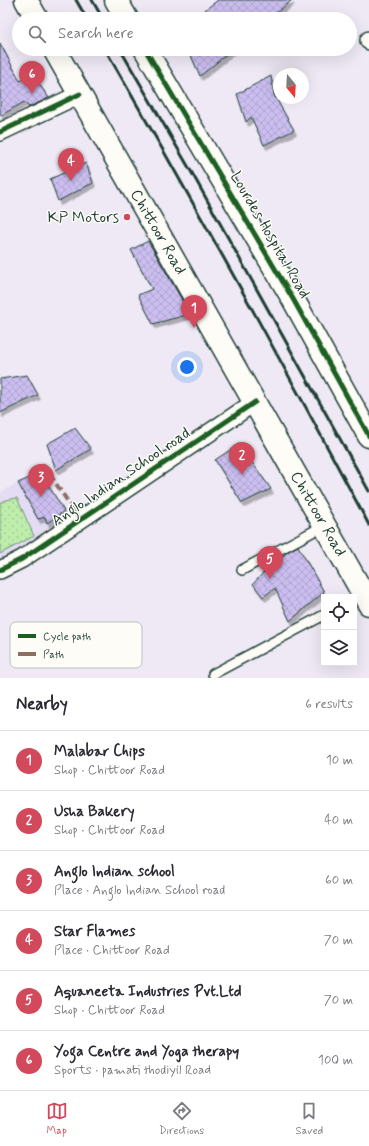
<!DOCTYPE html>
<html lang="en">
<head>
<meta charset="utf-8">
<style>
  :root { --surface:#fff; --page:#f2f2f3; --text:#2b2b33; --muted:#7c7c81; --line:#e1e1e2; --accent:#d1495b }
  body { margin:0; font-family:Mynerve,sans-serif; background:var(--page); color:var(--text) }
  .controls { position:absolute; right:12px; bottom:12px; display:grid; overflow:hidden; border-radius:0px; box-shadow:0 4px 16px #0002 }
  .controls button { width:36px; height:36px; display:grid; place-items:center; padding:0; border:0; border-bottom:1px solid var(--line); background:var(--surface); color:var(--text); font:20px sans-serif }
  .compass { position:absolute; left:273px; top:68px; width:36px; height:36px; border-radius:50%; background:var(--surface); box-shadow:0 4px 16px #0002; rotate:162deg }
  .you { position:absolute; left:187px; top:367px; width:14px; height:14px; margin:-10px; border:3px solid #fff; border-radius:50%; background:#1a73e8; box-shadow:0 0 0 6px #1a73e833 }
  .badge { display:grid; place-items:center; width:26px; height:26px; border-radius:50%; background:var(--accent); color:#fff; font-size:13px; font-weight:700 }
  .pin { position:absolute; translate:-50% -33px; filter:drop-shadow(0 1px 2px #0008) }
  .pin::after { content:''; position:absolute; top:21px; width:14px; height:12px; background:inherit; clip-path:polygon(0 0,100% 0,50% 100%) }
  .list { margin:0; padding:0; list-style:none }
  h2 { display:flex; justify-content:space-between; align-items:center; height:52px; margin:0; padding:0 16px; font-size:17px }
  h2 small { font-size:13px; font-weight:400; color:var(--muted) }
  .list li { display:grid; grid-template-columns:26px 1fr auto; gap:12px; align-items:center; box-sizing:border-box; height:60px; padding:0 16px; border-top:1px solid var(--line) }
  .list b { display:block; font-size:15px; white-space:nowrap }
  .list p { margin:0; font-size:13px; white-space:nowrap; color:var(--muted) }
  .list em { font-size:13px; font-style:normal; color:var(--muted) }
  .icon { flex:none; width:22px; height:22px; fill:none; stroke:currentColor; stroke-width:2; stroke-linecap:round; stroke-linejoin:round }
  .map { position:relative; flex:none; width:369px; height:678px; overflow:hidden }
  .search { position:absolute; background:var(--surface); box-shadow:0 4px 16px #0002; left:12px; right:12px; top:12px; height:44px; display:flex; align-items:center; gap:10px; box-sizing:border-box; padding:0 14px; border-radius:22px; color:var(--muted); font-size:15px }
  .sheet { height:412px; background:var(--surface) }
  nav { display:flex; justify-content:space-around; align-items:center; box-sizing:border-box; height:56px; border-top:1px solid var(--line); background:var(--surface); font-size:11px; color:var(--muted) }
  nav a { display:grid; justify-items:center; gap:2px }
  nav .on { color:var(--accent) }
  .map>svg:first-child { display:block }
  .built { fill:#e4dcf4 }
  .grass { fill:url(#grass-dots); stroke:#6e9570 }
  .building { fill:url(#building-cross-hatch); stroke:#1f3d34; filter:url(#shadow) }
  .lines { fill:none; stroke-linecap:round; stroke-linejoin:round }
  .lane-casing { stroke:#1f3d34; stroke-width:12 }
  .street-casing { stroke:#1f3d34; stroke-width:20 }
  .secondary-casing { stroke:#1f3d34; stroke-width:25 }
  .lane { stroke:#fdfcf7; stroke-width:9 }
  .street { stroke:#fdfcf7; stroke-width:17 }
  .secondary { stroke:#fdfcf7; stroke-width:22 }
  .rail { stroke:#1f3d34; stroke-width:3 }
  .quiet { stroke:#8d6e63; stroke-width:4; stroke-dasharray:8 4; stroke-linecap:butt }
  .cycleway-casing { stroke:#fdfcf7; stroke-width:8 }
  .cycleway { stroke:#1b5e20; stroke-width:5 }
  .poi-dot { fill:#d1495b; stroke:#fdfcf7; stroke-width:1.5 }
  .labels { text-anchor:middle; dominant-baseline:central; stroke-width:3; stroke-linejoin:round; paint-order:stroke }
  .poi-label { font-size:16px; fill:#1f3d34; stroke:#fdfcf7; text-anchor:end }
  .street-label { font-size:16px; fill:#1f3d34; stroke:#fdfcf7 }
  .key { fill:#fdfcf7; stroke:#bac3bc; stroke-width:1 }
  .key-label { font-size:11px; fill:#1f3d34 }
</style>
</head>
<body>
<div class="map">
<svg width="369" height="678" viewBox="0 0 369 678">
  <defs>
    <pattern id="grass-dots" width="8" height="8" patternUnits="userSpaceOnUse"><rect width="8" height="8" fill="#beedac"/><path d="M2 2h.1M6 6h.1" fill="none" stroke="#a3cc95" stroke-width="1.8" stroke-linecap="round"/></pattern>
    <pattern id="building-cross-hatch" width="8" height="8" patternUnits="userSpaceOnUse"><rect width="8" height="8" fill="#cbbef0"/><path d="M0 0l8 8M0 8l8-8" fill="none" stroke="#aea4ce"/></pattern>
    <filter id="shadow"><feDropShadow dx="2.5" dy="4.5" stdDeviation="0" flood-color="#0004"/></filter>
  </defs>
  <rect width="100%" height="100%" fill="#eee9f5"/>
  <filter id="ink" filterUnits="userSpaceOnUse"><feTurbulence type="fractalNoise" baseFrequency=".025" numOctaves="2"/><feDisplacementMap in="SourceGraphic" scale="8" xChannelSelector="R" yChannelSelector="G"/><feConvolveMatrix kernelMatrix="1 2 1 2 8 2 1 2 1" color-interpolation-filters="sRGB"/></filter>
  <g filter="url(#ink)">
    <path class="built" d="M 36,473 L 70,527 L 0,562 L 0,493 Z"/>
    <path class="grass" d="M 17,498 L 34,536 L 0,554 L 0,503 L 6,500 Z"/>
    <path class="building" d="M 218,0 L 292,0 L 269,19 L 193,19 Z
      M 0,43 L 20,81 L 33,75 L 49,98 L 29,107 L 24,102 L 0,116 Z
      M 188,49 L 233,49 L 200,76 Z
      M 271,76 L 274,95 L 294,130 L 264,145 L 251,117 L 246,122 L 237,94 Z
      M 86,163 L 93,183 L 58,201 L 50,179 Z
      M 148,241 L 190,314 L 153,324 L 138,295 L 152,289 L 131,250 Z
      M 27,375 L 38,395 L 0,413 L 0,379 Z
      M 75,428 L 91,449 L 56,470 L 47,444 Z
      M 239,444 L 271,489 L 242,503 L 215,460 Z
      M 41,473 L 64,511 L 47,523 L 45,517 L 38,519 L 18,483 Z
      M 298,546 L 324,592 L 290,621 L 275,588 L 263,597 L 253,584 L 265,571 L 289,551 Z"/>
    <g class="lines">
      <g class="lane-casing">
        <path id="lane" d="M 242,570 L 325,525
          M 213,674 L 324,615"/>
      </g>
      <g class="street-casing">
        <path id="street" d="M 369,41 L 369,40
          M 0,132 L 80,94
          M 0,570 L 22,559 L 255,402"/>
      </g>
      <g class="secondary-casing">
        <path id="secondary" d="M 26,0 L 37,19
          M 116,0 L 127,19
          M 54,49 L 369,604
          M 145,49 L 293,299 L 369,436"/>
      </g>
      <use href="#lane" class="lane"/>
      <use href="#street" class="street"/>
      <use href="#secondary" class="secondary"/>
      <path class="rail" d="M 76,0 L 87,19
        M 92,0 L 103,19
        M 105,49 C 196,206 284,365 369,525
        M 120,49 L 192,173 L 369,491"/>
      <path class="quiet" d="M 43,464 L 80,520"/>
      <g class="cycleway-casing">
        <path id="cycleway" d="M 145,49 L 293,299 L 369,436
          M 0,132 L 80,94
          M 0,570 L 22,559 L 255,402"/>
      </g>
      <use href="#cycleway" class="cycleway"/>
    </g>
  </g>
  <circle class="poi-dot" cx="127" cy="217" r="4"/>
  <g class="labels">
    <g class="poi-label">
      <text x="119" y="217">KP Motors</text>
    </g>
    <g class="street-label">
      <text transform="translate(158 232) rotate(60)">Chittoor Road</text>
      <text transform="translate(270 235) rotate(60)">Lourdes Hospital Road</text>
      <text transform="translate(121 477) rotate(-34)">Anglo Indian School road</text>
      <text transform="translate(318 514) rotate(60)">Chittoor Road</text>
    </g>
  </g>
  <rect x="10" y="622" width="132" height="46" rx="6" class="key"/>
  <rect x="18" y="634" width="18" height="4" fill="#1b5e20"/>
  <rect x="18" y="652" width="18" height="4" fill="#8d6e63"/>
  <g class="key-label">
    <text x="43" y="640">Cycle path</text>
    <text x="43" y="658">Path</text>
  </g>
</svg>
<div class="controls">
<button><svg class="icon" aria-label="locate" viewBox="0 0 24 24"><circle cx="12" cy="12" r="6"/><path d="M12 2v4M12 18v4M2 12h4M18 12h4"/></svg></button>
<button><svg class="icon" aria-label="layers" viewBox="0 0 24 24"><path d="M12 4l9 5-9 5-9-5zM3 14l9 5 9-5"/></svg></button>
</div>
<svg class="compass" viewBox="-18 -18 36 36"><path d="M0-13l5 13h-10z" fill="#e53935"/><path d="M0 13l5-13h-10z" fill="#7c7c81"/></svg>
<div class="you"></div>
<div class="pin badge" style="left:194px;top:328px">1</div>
<div class="pin badge" style="left:242px;top:475px">2</div>
<div class="pin badge" style="left:41px;top:497px">3</div>
<div class="pin badge" style="left:71px;top:181px">4</div>
<div class="pin badge" style="left:270px;top:579px">5</div>
<div class="pin badge" style="left:32px;top:94px">6</div>
<div class="search"><svg class="icon" aria-label="search" viewBox="0 0 24 24"><circle cx="10" cy="10" r="6"/><path d="M15 15l6 6"/></svg>Search here</div>
</div>
<section class="sheet">
<h2>Nearby<small>6 results</small></h2>
<ul class="list">
<li><span class="badge">1</span><div><b>Malabar Chips</b><p>Shop · Chittoor Road</p></div><em>10 m</em></li>
<li><span class="badge">2</span><div><b>Usha Bakery</b><p>Shop · Chittoor Road</p></div><em>40 m</em></li>
<li><span class="badge">3</span><div><b>Anglo Indian school</b><p>Place · Anglo Indian School road</p></div><em>60 m</em></li>
<li><span class="badge">4</span><div><b>Star Flames</b><p>Place · Chittoor Road</p></div><em>70 m</em></li>
<li><span class="badge">5</span><div><b>Aquaneeta Industries Pvt.Ltd</b><p>Shop · Chittoor Road</p></div><em>70 m</em></li>
<li><span class="badge">6</span><div><b>Yoga Centre and Yoga therapy</b><p>Sports · pamati thodiyil Road</p></div><em>100 m</em></li>
</ul>
</section>
<nav>
<a class="on"><svg class="icon" aria-label="map" viewBox="0 0 24 24"><path d="M3 6l6-2 6 2 6-2v14l-6 2-6-2-6 2zM9 4v14M15 6v14"/></svg>Map</a>
<a><svg class="icon" aria-label="directions" viewBox="0 0 24 24"><path d="M12 3l9 9-9 9-9-9zM9 14v-3h6M13 9l2 2-2 2"/></svg>Directions</a>
<a><svg class="icon" aria-label="saved" viewBox="0 0 24 24"><path d="M7 4h10v16l-5-4-5 4z"/></svg>Saved</a>
</nav>
</body>
</html>
